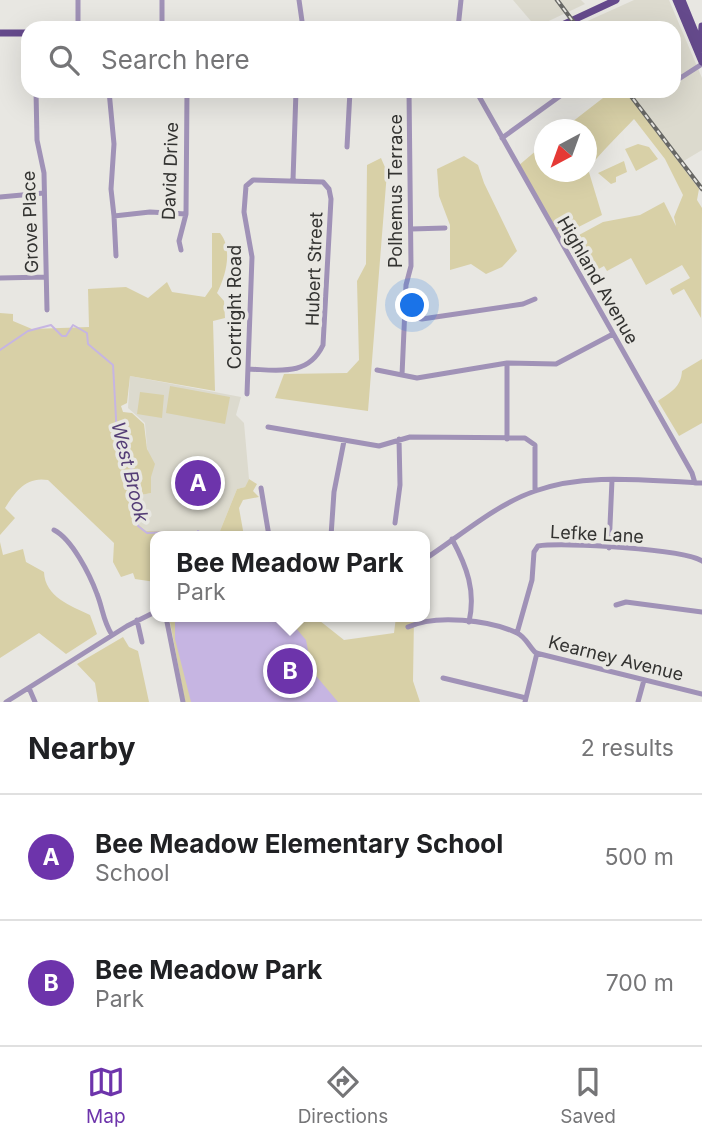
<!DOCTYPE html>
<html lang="en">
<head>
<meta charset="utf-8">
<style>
  :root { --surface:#fff; --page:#f2f2f2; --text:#202124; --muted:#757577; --line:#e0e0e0; --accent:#6d34ab }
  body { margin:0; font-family:Inter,sans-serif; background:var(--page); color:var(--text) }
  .compass { position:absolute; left:534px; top:119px; width:63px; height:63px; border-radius:50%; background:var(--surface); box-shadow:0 7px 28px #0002; rotate:221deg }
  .you { position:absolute; left:413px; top:306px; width:24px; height:24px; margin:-18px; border:5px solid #fff; border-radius:50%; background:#1a73e8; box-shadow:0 0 0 10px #1a73e833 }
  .badge { display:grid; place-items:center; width:46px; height:46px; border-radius:50%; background:var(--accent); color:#fff; font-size:23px; font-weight:700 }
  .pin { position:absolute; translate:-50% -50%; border:4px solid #fff; box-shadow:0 2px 7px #0006 }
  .popup { position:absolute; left:150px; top:531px; width:280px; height:91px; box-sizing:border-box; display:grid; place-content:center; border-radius:14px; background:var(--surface); filter:drop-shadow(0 2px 5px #0005); font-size:23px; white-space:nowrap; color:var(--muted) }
  .popup b { font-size:26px; color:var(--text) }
  .popup::after { content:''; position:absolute; left:50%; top:100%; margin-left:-14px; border:14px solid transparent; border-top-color:var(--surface) }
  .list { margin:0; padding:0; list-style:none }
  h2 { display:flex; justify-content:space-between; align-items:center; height:91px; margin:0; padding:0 28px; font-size:30px }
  h2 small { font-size:23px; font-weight:400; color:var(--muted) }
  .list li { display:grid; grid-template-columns:46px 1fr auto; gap:21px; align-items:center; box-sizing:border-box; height:126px; padding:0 28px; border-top:2px solid var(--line) }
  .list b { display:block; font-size:26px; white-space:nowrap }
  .list p { margin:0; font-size:23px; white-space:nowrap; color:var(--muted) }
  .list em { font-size:23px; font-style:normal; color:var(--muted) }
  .icon { flex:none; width:38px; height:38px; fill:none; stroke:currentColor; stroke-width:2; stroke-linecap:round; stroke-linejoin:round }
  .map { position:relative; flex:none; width:702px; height:702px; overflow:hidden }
  .search { position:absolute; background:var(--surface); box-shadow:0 7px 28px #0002; left:21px; right:21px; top:21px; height:77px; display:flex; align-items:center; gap:18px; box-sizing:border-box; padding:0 24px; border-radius:21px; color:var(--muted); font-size:26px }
  .sheet { height:343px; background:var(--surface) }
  nav { display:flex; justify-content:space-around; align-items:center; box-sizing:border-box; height:98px; border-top:2px solid var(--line); background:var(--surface); font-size:19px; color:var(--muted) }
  nav a { display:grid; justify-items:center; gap:4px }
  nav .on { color:var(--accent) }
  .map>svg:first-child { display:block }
  .built { fill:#dcdace }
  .green { fill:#d8d0a7 }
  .water { fill:#c6b5e2 }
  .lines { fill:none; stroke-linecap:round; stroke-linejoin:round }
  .stream { stroke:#c6b5e2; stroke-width:2 }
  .minor { stroke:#a092b7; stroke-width:5 }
  .major { stroke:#654a8c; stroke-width:7 }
  .rail-casing { stroke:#686865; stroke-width:4.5 }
  .rail { stroke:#e8e7e2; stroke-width:2; stroke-dasharray:5; stroke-linecap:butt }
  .labels { text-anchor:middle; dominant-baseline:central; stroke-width:7; stroke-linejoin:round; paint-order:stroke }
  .street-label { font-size:18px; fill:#333331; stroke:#e8e7e2 }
  .water-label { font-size:19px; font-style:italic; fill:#543d76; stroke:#e8e7e2 }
</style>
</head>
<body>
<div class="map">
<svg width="702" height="702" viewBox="0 0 702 702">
  <rect width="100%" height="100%" fill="#e8e7e2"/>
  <path class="built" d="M 513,0 L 581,0 L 585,4 L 536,27 Z
    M 634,0 L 669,0 L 702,78 L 702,150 L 682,162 L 627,91 L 674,91 L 674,28 L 572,28 Z
    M 130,376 L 241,397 L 236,415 L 244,423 L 249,479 L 245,487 L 237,489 L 218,536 L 175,536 L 173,531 L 146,531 L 139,525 L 136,496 L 151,493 L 145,423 L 128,408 Z"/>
  <path class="green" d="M 612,91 L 625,91 L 699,189 L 697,200 L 702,208 L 701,318 L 684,289 L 673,295 L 670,289 L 690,278 L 682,265 L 646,285 L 631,258 L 607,271 L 604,266 L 586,276 L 566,242 L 603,222 L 640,215 L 664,202 L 676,226 L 674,217 L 683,195 L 665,159 L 634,119 C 618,136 603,150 588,169 L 602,215 L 559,237 L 518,166 L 544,144 L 544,172 L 586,172 L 586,130 L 563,129 Z
    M 638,144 L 649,147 L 658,159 L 636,171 L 625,149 Z
    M 464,156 L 478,165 L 484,183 L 517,251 L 502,267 L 486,274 L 471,264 L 450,270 L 450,225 L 439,196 L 437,169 Z
    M 381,158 L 387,172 L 368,411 L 275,398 L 284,374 L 347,373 L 359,360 L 357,281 L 366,264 L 367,165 Z
    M 624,161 L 627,172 L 616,177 L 616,182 L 611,184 L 598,173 Z
    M 212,233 L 220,233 C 233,249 226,276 217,293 L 224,301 L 225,318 L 213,321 L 215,391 L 130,376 L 127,403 L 121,406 L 123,412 L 132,413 L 144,424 L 147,449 L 155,464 L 151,477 L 151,493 L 136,496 L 139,525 L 146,531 L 173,531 L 175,536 L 155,536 L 155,582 L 135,579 L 133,573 L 121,577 L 113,562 L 114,543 L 48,480 C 26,476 15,492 5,508 L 15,518 L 0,535 L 0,313 L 13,314 L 13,321 L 32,329 L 89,327 L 88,289 L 126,287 L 148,298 L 167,282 L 172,292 L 205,297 L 212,287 Z
    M 702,359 L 702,423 L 679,436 L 658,401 C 671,392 681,387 682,371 Z
    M 170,386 L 230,397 L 225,424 L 166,413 Z
    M 140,392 L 164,395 L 162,418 L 137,414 Z
    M 249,479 L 257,484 L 253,491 L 259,497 L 243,500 L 239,508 L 244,536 L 218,536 L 237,489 L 245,487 Z
    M 0,542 L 3,555 L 23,549 L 26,562 L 44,572 C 45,597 71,606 90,615 L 97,634 L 66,654 L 39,633 L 0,658 Z
    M 169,617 L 315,617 L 344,640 L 394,633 L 396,617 L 414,617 L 413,681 L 420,702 L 185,702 Z
    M 123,637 L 129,647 L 138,651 L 149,702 L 98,702 L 95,683 L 77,664 Z"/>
  <path class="water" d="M 179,617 L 272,617 L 295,627 L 306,640 L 312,671 L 338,702 L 191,702 L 175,639 L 175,620 Z"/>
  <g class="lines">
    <path class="stream" d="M 0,350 L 28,331 L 51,325 L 62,336 L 66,336 L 73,325 L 87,333 L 88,344 L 113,365 L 117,436 L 132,470 L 138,526 L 147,533 L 173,532
      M 198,531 L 204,536"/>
    <path class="minor" d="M 78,0 L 78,28
      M 299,0 L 303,28
      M 162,28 L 162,0
      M 458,28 L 461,0
      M 674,82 L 702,64
      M 36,91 L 37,140 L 44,173 L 47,310
      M 109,91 L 114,144 L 111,189 L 114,216
      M 476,91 L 692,473 L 695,483
      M 652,92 L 660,91
      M 502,138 L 567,91
      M 347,147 L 350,91
      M 293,180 L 296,91
      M 0,197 L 44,193
      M 411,229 L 445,228
      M 181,250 L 179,241 L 186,214 L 187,91
      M 116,256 L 114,216 L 150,212 L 186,214
      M 0,278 L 46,277
      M 405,316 L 422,319 L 523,304 L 535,299
      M 507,363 L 507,439
      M 377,370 L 417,378 L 507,363 L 556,364 L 613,334
      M 402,375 L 406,285 L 411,266 L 409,91
      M 247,394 L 252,257 L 244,212 L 246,186 L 253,180 L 323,182 L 329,189 L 331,199 L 323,345 C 308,377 278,370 248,369
      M 268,427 L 379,446 L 410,437 L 525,438 L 535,445 L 535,491
      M 261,488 L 269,536
      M 395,523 L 400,485 L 399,439
      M 54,530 C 72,539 90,575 97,594 C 103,609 103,621 112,635
      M 331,536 L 334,492 L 344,441
      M 452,539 C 467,567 476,591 469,622
      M 609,548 L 612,480
      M 425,559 C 460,536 495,505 535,491 C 587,472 648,481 702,483
      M 616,605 L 626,602 L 702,612
      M 166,617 L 183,702
      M 137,620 L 142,642
      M 408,627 C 435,614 490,620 517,633 C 526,637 529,647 536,653 L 702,694
      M 517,633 L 532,580 L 534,552 L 538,546 C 563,542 684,549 702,561
      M 443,678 L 526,698
      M 29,688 L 35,702
      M 6,702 L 127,626 L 155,612
      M 525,702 L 537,653
      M 638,702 L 644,680"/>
    <path class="major" d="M 676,0 L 702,62
      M 682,0 L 702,49
      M 556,28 L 616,0
      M 0,33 L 28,33
      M 701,44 L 702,26"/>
    <g class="rail-casing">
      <path id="rail" d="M 557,0 L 578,28
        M 627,91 L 702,189"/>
    </g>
    <use href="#rail" class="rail"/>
  </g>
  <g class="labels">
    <g class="street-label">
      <text transform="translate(170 171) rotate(-88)">David Drive</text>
      <text transform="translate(395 191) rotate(-90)">Polhemus Terrace</text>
      <text transform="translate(30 222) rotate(-92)">Grove Place</text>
      <text transform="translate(314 269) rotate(-88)">Hubert Street</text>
      <text transform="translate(598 280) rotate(60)">Highland Avenue</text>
      <text transform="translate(234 307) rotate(-90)">Cortright Road</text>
      <text transform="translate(597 534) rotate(3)">Lefke Lane</text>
      <text transform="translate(616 658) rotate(14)">Kearney Avenue</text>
    </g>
    <g class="water-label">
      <text transform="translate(130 472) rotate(76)">West Brook</text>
    </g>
  </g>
</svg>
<svg class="compass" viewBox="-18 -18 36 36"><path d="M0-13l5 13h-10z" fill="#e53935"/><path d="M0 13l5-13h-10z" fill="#757577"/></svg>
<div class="you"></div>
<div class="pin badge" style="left:198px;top:483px">A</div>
<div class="pin badge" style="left:290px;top:671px">B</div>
<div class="popup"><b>Bee Meadow Park</b>Park</div>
<div class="search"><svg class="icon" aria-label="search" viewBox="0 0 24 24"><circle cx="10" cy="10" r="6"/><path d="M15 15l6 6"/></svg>Search here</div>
</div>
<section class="sheet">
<h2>Nearby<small>2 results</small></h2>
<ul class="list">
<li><span class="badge">A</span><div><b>Bee Meadow Elementary School</b><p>School</p></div><em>500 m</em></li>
<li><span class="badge">B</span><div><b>Bee Meadow Park</b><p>Park</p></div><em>700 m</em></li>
</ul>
</section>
<nav>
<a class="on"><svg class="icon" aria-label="map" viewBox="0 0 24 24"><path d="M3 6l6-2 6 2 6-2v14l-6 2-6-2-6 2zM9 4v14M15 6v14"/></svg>Map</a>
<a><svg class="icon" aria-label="directions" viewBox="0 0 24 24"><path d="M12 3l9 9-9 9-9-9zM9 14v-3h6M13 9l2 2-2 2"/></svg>Directions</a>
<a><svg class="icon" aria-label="saved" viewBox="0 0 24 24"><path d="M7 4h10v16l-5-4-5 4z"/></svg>Saved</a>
</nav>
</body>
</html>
